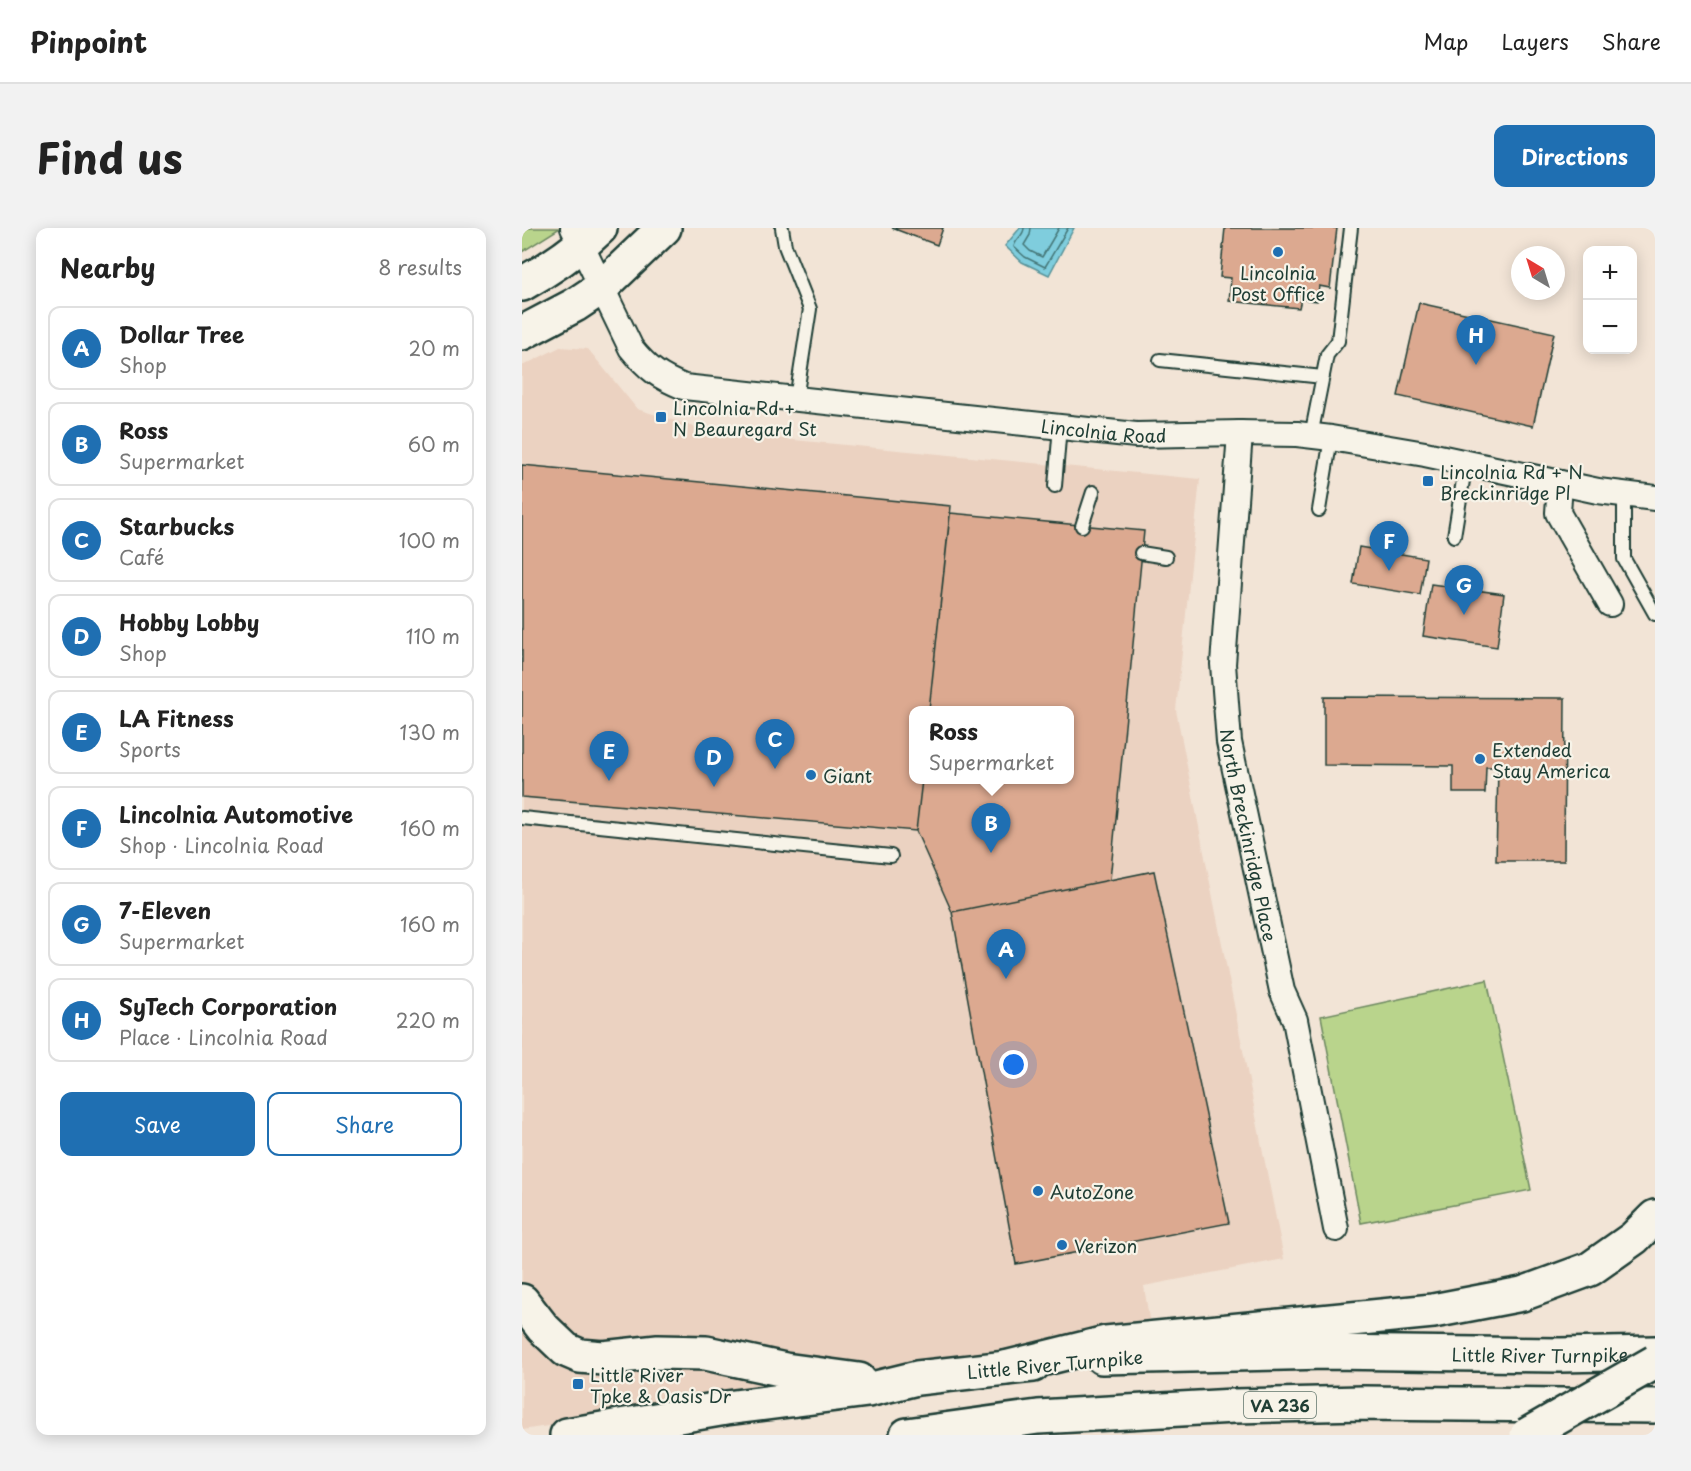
<!DOCTYPE html>
<html lang="en">
<head>
<meta charset="utf-8">
<style>
  :root { --surface:#fff; --page:#f2f2f2; --text:#222; --muted:#767676; --line:#e0e0e0; --accent:#1f6fb2 }
  body { margin:0; font-family:"Playpen Sans",sans-serif; background:var(--page); color:var(--text) }
  .controls { position:absolute; right:18px; top:18px; display:grid; overflow:hidden; border-radius:12px; box-shadow:0 3px 15px #0003 }
  .controls button { width:54px; height:54px; display:grid; place-items:center; padding:0; border:0; border-bottom:2px solid var(--line); background:var(--surface); color:var(--text); font:30px sans-serif }
  .compass { position:absolute; left:989px; top:18px; width:54px; height:54px; border-radius:50%; background:var(--surface); box-shadow:0 3px 15px #0003; rotate:322deg }
  .you { position:absolute; left:492px; top:837px; width:21px; height:21px; margin:-15px; border:4px solid #fff; border-radius:50%; background:#1a73e8; box-shadow:0 0 0 9px #1a73e833 }
  .badge { display:grid; place-items:center; width:39px; height:39px; border-radius:50%; background:var(--accent); color:#fff; font-size:20px; font-weight:700 }
  .pin { position:absolute; translate:-50% -50px; filter:drop-shadow(0 2px 3px #0008) }
  .pin::after { content:''; position:absolute; top:32px; width:21px; height:18px; background:inherit; clip-path:polygon(0 0,100% 0,50% 100%) }
  .popup { position:absolute; left:387px; top:478px; width:165px; height:78px; box-sizing:border-box; display:grid; place-content:center; border-radius:12px; background:var(--surface); filter:drop-shadow(0 2px 4px #0005); font-size:20px; white-space:nowrap; color:var(--muted) }
  .popup b { font-size:22px; color:var(--text) }
  .popup::after { content:''; position:absolute; left:50%; top:100%; margin-left:-12px; border:12px solid transparent; border-top-color:var(--surface) }
  .list { margin:0; padding:0; list-style:none }
  h2 { display:flex; justify-content:space-between; align-items:center; height:78px; margin:0; padding:0 24px; font-size:26px }
  h2 small { font-size:20px; font-weight:400; color:var(--muted) }
  .list li { display:grid; grid-template-columns:39px 1fr auto; gap:18px; align-items:center; box-sizing:border-box; height:84px; margin:0 12px 12px; padding:0 12px; border:2px solid var(--line); border-radius:12px }
  .list b { display:block; font-size:22px; white-space:nowrap }
  .list p { margin:0; font-size:20px; white-space:nowrap; color:var(--muted) }
  .list em { font-size:20px; font-style:normal; color:var(--muted) }
  .actions { display:flex; gap:12px; padding:18px 24px }
  .actions a { flex:1; padding:14px 0; border:2px solid var(--accent); border-radius:12px; text-align:center; font-size:21px; color:var(--accent) }
  .actions .main { background:var(--accent); color:#fff }
  .map { position:relative; flex:none; width:1133px; height:1207px; overflow:hidden; border-radius:12px }
  header { display:flex; align-items:center; gap:36px; box-sizing:border-box; height:84px; padding:0 30px; background:var(--surface); border-bottom:2px solid var(--line) }
  header strong { font-size:28px }
  nav { display:flex; gap:33px; margin-inline-start:auto; font-size:21px }
  .intro { display:flex; align-items:center; justify-content:space-between; box-sizing:border-box; height:144px; padding:0 36px }
  h1 { margin:0; font-size:42px }
  .button { padding:15px 27px; border-radius:12px; background:var(--accent); color:#fff; font-size:21px; font-weight:700 }
  main { display:flex; gap:36px; padding:0 36px }
  aside { flex:1; background:var(--surface); border-radius:12px; box-shadow:0 3px 15px #0003 }
  .map>svg:first-child { display:block }
  .built { fill:#ebd2c1; fill-rule:evenodd }
  .green { fill:#b9d48c; stroke:#6c8860; stroke-width:1.5 }
  .water { fill:#7fcddd; stroke:#599399; stroke-width:1.5 }
  .lines { fill:none; stroke-linecap:round; stroke-linejoin:round }
  .shore { stroke:#457778; stroke-width:1.5 }
  .building { fill:#dca990; stroke:#1f3d34; stroke-width:1.5 }
  .service-casing { stroke:#1f3d34; stroke-width:16 }
  .minor-casing { stroke:#1f3d34; stroke-width:28 }
  .secondary-casing { stroke:#1f3d34; stroke-width:38 }
  .primary-casing { stroke:#1f3d34; stroke-width:38 }
  .motorway-casing { stroke:#1f3d34; stroke-width:38 }
  .service { stroke:#f7f3e8; stroke-width:12 }
  .minor { stroke:#f7f3e8; stroke-width:24 }
  .secondary { stroke:#f7f3e8; stroke-width:33 }
  .primary { stroke:#f7f3e8; stroke-width:33 }
  .motorway { stroke:#f7f3e8; stroke-width:33 }
  .motorway-bridge-casing { stroke:#1f3d34; stroke-width:38; stroke-linecap:butt }
  .motorway-bridge { stroke:#f7f3e8; stroke-width:33 }
  .poi-dot { fill:#1f6fb2; stroke:#f7f3e8; stroke-width:2 }
  .labels { text-anchor:middle; dominant-baseline:central; stroke-width:4.5; stroke-linejoin:round; paint-order:stroke }
  .shield { fill:#f7f3e8; stroke:#60746a; stroke-width:1.5 }
  .shield-label { font-size:16px; font-weight:bold; fill:#1f3d34 }
  .poi-label { font-size:18px; fill:#1f3d34; stroke:#f7f3e8; text-anchor:start }
  .street-label { font-size:18px; fill:#1f3d34; stroke:#f7f3e8 }
</style>
</head>
<body>
<header>
<strong>Pinpoint</strong>
<nav><a>Map</a><a>Layers</a><a>Share</a></nav>
</header>
<div class="intro"><h1>Find us</h1><a class="button">Directions</a></div>
<main>
<aside>
<h2>Nearby<small>8 results</small></h2>
<ul class="list">
<li><span class="badge">A</span><div><b>Dollar Tree</b><p>Shop</p></div><em>20 m</em></li>
<li><span class="badge">B</span><div><b>Ross</b><p>Supermarket</p></div><em>60 m</em></li>
<li><span class="badge">C</span><div><b>Starbucks</b><p>Café</p></div><em>100 m</em></li>
<li><span class="badge">D</span><div><b>Hobby Lobby</b><p>Shop</p></div><em>110 m</em></li>
<li><span class="badge">E</span><div><b>LA Fitness</b><p>Sports</p></div><em>130 m</em></li>
<li><span class="badge">F</span><div><b>Lincolnia Automotive</b><p>Shop · Lincolnia Road</p></div><em>160 m</em></li>
<li><span class="badge">G</span><div><b>7-Eleven</b><p>Supermarket</p></div><em>160 m</em></li>
<li><span class="badge">H</span><div><b>SyTech Corporation</b><p>Place · Lincolnia Road</p></div><em>220 m</em></li>
</ul>
<div class="actions"><a class="main">Save</a><a>Share</a></div>
</aside>
<div class="map">
<svg width="1133" height="1207" viewBox="0 0 1133 1207">
  <rect width="100%" height="100%" fill="#f2e4d6"/>
  <filter id="ink" filterUnits="userSpaceOnUse"><feTurbulence type="fractalNoise" baseFrequency=".0167" numOctaves="2"/><feDisplacementMap in="SourceGraphic" scale="12" xChannelSelector="R" yChannelSelector="G"/><feConvolveMatrix kernelMatrix="1 2 1 2 8 2 1 2 1" color-interpolation-filters="sRGB"/></filter>
  <g filter="url(#ink)">
    <path class="built" d="M 38,119 L 66,121 L 115,181 L 189,204 L 678,251 L 654,482 L 762,1031 L 622,1058 L 629,1104 L 0,1202 L 0,138 ZM 391,482 L 547,482 L 547,552 L 391,552 Z"/>
    <path class="green" d="M 0,0 L 38,0 L 0,24 Z
      M 965,752 L 1009,962 L 839,995 L 799,788 Z"/>
    <path class="water" d="M 498,0 L 552,0 L 527,47 L 500,34 L 483,18 Z"/>
    <g class="lines">
      <path class="shore" d="M 502,0 C 502,8 493,11 492,19 L 503,29 L 523,39 L 546,0
        M 509,0 L 508,7 L 502,17 L 508,23 L 520,29 L 537,0"/>
    </g>
    <path class="building" d="M 370,0 L 421,0 L 415,17 Z
      M 703,0 L 815,0 L 808,60 L 797,58 L 795,73 L 779,71 L 777,80 L 707,73 L 709,50 L 698,49 Z
      M 897,75 L 1032,105 L 1011,198 L 876,168 Z
      M 0,237 L 429,278 L 407,482 L 391,482 L 391,552 L 400,552 L 394,603 L 0,569 Z
      M 428,285 L 622,303 L 588,652 L 430,684 L 394,603 L 400,552 L 547,552 L 547,482 L 407,482 Z
      M 837,319 L 904,330 L 898,367 L 831,356 Z
      M 909,356 L 982,366 L 975,419 L 901,408 Z
      M 802,469 L 1043,470 L 1042,633 L 974,633 L 976,539 L 964,539 L 963,565 L 931,565 L 931,538 L 802,537 Z
      M 632,643 L 707,995 L 494,1036 L 430,684 Z"/>
    <g class="lines">
      <g class="service-casing">
        <path id="service" d="M 260,0 L 263,18 L 288,81 L 274,171
          M 638,132 L 801,149
          M 789,208 L 805,127 L 816,113 L 829,0
          M 533,258 L 538,198
          M 1102,267 L 1102,331 L 1133,386
          M 797,282 L 809,210
          M 560,298 L 571,264
          M 932,308 L 944,234
          M 619,325 L 644,329
          M 0,590 L 369,628"/>
      </g>
      <g class="minor-casing">
        <g id="minor">
          <path id="s1" d="M 51,0 L 109,120 C 126,141 137,149 162,159 L 614,207 L 718,205 L 775,206 L 809,210 L 903,226 L 1076,263 L 1133,270"/>
          <path id="s2" d="M 718,205 L 701,436 L 707,514 L 760,763 L 773,792 L 814,1001"/>
          <path d="M 1038,255 L 1036,285 L 1088,376"/>
        </g>
      </g>
      <g class="secondary-casing">
        <path id="secondary" d="M 0,56 C 29,40 54,23 78,0
          M 0,105 L 53,77 L 80,59 L 142,0"/>
      </g>
      <g class="primary-casing">
        <g id="primary">
          <path d="M 0,1073 L 21,1100 L 44,1122 L 58,1128 L 81,1130 L 136,1124 L 184,1125 L 263,1142 L 337,1152"/>
          <path id="s3" d="M 580,1129 L 805,1124 L 1038,1127 L 1133,1125"/>
          <path d="M 45,1207 L 204,1180 L 346,1162 L 395,1150 L 511,1137"/>
          <path d="M 385,1207 L 516,1189 L 712,1178 L 841,1175 L 1133,1178"/>
        </g>
      </g>
      <g class="motorway-casing">
        <path id="motorway" d="M 483,1140 L 584,1115 L 911,1083 L 1000,1066 L 1068,1041 L 1112,1010 L 1133,989"/>
      </g>
      <use href="#service" class="service"/>
      <use href="#minor" class="minor"/>
      <use href="#secondary" class="secondary"/>
      <use href="#primary" class="primary"/>
      <use href="#motorway" class="motorway"/>
      <g class="motorway-bridge-casing">
        <path id="motorway-bridge" d="M 1005,1207 L 1133,1134"/>
      </g>
      <use href="#motorway-bridge" class="motorway-bridge"/>
    </g>
  </g>
  <g class="poi-dot">
    <circle cx="756" cy="24" r="6"/>
    <rect x="133" y="183" width="12" height="12" rx="3"/>
    <rect x="900" y="247" width="12" height="12" rx="3"/>
    <circle cx="958" cy="531" r="6"/>
    <circle cx="289" cy="547" r="6"/>
    <circle cx="516" cy="963" r="6"/>
    <circle cx="540" cy="1017" r="6"/>
    <rect x="50" y="1150" width="12" height="12" rx="3"/>
  </g>
  <g class="labels">
    <rect class="shield" x="722" y="1164" width="72" height="26" rx="4.5"/>
    <g class="shield-label">
      <text x="758" y="1177">VA 236</text>
    </g>
    <g class="poi-label">
      <text x="756" y="44" text-anchor="middle">Lincolnia<tspan x="756" dy="21">Post Office</tspan></text>
      <text x="151" y="179">Lincolnia Rd +<tspan x="151" dy="21">N Beauregard St</tspan></text>
      <text x="918" y="243">Lincolnia Rd + N<tspan x="918" dy="21">Breckinridge Pl</tspan></text>
      <text x="970" y="521">Extended<tspan x="970" dy="21">Stay America</tspan></text>
      <text x="301" y="547">Giant</text>
      <text x="528" y="963">AutoZone</text>
      <text x="552" y="1017">Verizon</text>
      <text x="68" y="1146">Little River<tspan x="68" dy="21">Tpke &amp; Oasis Dr</tspan></text>
    </g>
    <g class="street-label">
      <text stroke="none"><textPath href="#s1" startOffset="622">Lincolnia Road</textPath></text>
      <text stroke="none"><textPath href="#s2" startOffset="405">North Breckinridge Place</textPath></text>
      <text stroke="none"><textPath href="#s3" startOffset="438">Little River Turnpike</textPath></text>
      <text transform="translate(533 1136) rotate(-5)">Little River Turnpike</text>
    </g>
  </g>
</svg>
<div class="controls">
<button>+</button>
<button>−</button>
</div>
<svg class="compass" viewBox="-18 -18 36 36"><path d="M0-13l5 13h-10z" fill="#e53935"/><path d="M0 13l5-13h-10z" fill="#767676"/></svg>
<div class="you"></div>
<div class="pin badge" style="left:484px;top:751px">A</div>
<div class="pin badge" style="left:469px;top:625px">B</div>
<div class="popup"><b>Ross</b>Supermarket</div>
<div class="pin badge" style="left:253px;top:541px">C</div>
<div class="pin badge" style="left:192px;top:559px">D</div>
<div class="pin badge" style="left:87px;top:553px">E</div>
<div class="pin badge" style="left:867px;top:343px">F</div>
<div class="pin badge" style="left:942px;top:387px">G</div>
<div class="pin badge" style="left:954px;top:137px">H</div>
</div>
</main>
</body>
</html>
